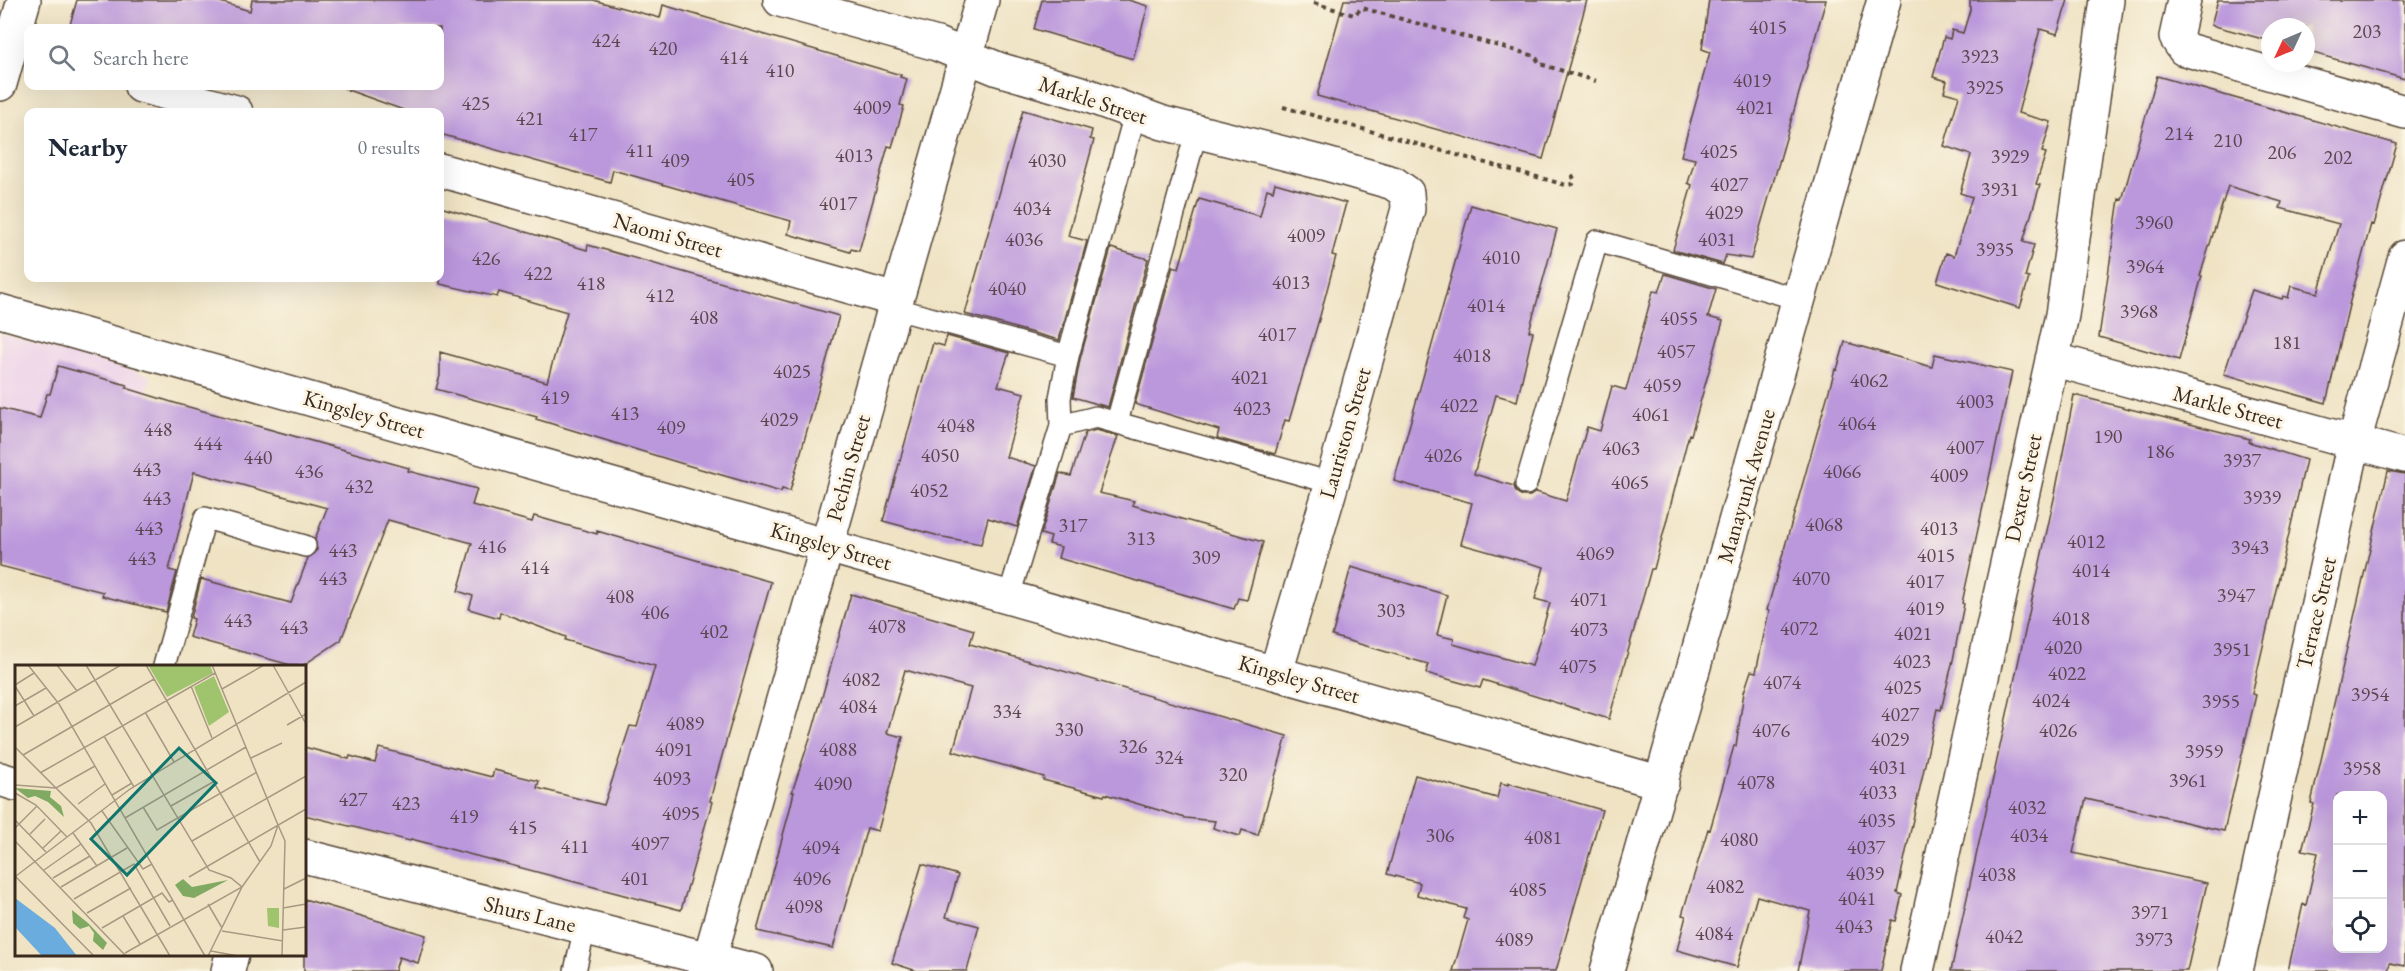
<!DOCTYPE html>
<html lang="en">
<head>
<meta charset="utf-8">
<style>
  :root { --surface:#fff; --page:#f6f6f7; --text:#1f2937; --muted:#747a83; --line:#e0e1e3 }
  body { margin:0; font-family:"EB Garamond",serif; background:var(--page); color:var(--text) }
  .controls { position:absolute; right:18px; bottom:18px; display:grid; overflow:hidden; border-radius:12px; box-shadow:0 6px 24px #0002 }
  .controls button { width:54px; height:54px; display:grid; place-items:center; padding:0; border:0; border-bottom:2px solid var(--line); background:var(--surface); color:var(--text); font:30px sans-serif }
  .compass { position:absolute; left:2261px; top:18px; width:54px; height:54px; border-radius:50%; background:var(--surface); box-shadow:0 6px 24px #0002; rotate:226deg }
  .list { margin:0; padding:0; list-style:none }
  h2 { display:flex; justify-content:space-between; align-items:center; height:78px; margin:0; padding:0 24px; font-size:26px }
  h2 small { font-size:20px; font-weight:400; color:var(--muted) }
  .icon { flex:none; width:33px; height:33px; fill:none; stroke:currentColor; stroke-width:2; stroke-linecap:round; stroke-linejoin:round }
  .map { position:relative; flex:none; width:2405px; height:971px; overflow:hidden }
  .search { position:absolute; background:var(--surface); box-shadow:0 6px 24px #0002; left:24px; top:24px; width:420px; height:66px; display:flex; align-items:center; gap:15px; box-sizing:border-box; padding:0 21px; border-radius:12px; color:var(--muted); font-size:22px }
  .panel { position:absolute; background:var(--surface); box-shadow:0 6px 24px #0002; left:24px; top:108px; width:420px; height:174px; border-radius:12px }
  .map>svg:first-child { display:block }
  .built { fill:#ecd1ea }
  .building { fill:#bb97dc; fill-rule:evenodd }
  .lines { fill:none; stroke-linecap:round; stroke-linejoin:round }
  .service-casing { stroke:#564637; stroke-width:24 }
  .minor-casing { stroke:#564637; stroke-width:36 }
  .tertiary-casing { stroke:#564637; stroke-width:36 }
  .path { stroke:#564637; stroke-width:4; stroke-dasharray:4.5 4.5; stroke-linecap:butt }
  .service { stroke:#fff; stroke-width:21 }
  .minor { stroke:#fff; stroke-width:33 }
  .tertiary { stroke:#fff; stroke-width:33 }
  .labels { text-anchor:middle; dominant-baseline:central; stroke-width:6; stroke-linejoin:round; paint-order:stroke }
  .number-label { font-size:20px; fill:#5b454e }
  .street-label { font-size:22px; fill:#3b2a1e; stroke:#fcf5e5 }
  .inset-road { fill:none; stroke:#a79982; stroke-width:1.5 }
  .view { fill:#0f766e; fill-opacity:0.15; stroke:#0f766e; stroke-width:3 }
  .inset-edge { fill:none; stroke:#3b2a1e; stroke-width:3 }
</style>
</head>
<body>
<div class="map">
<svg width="2405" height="971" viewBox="0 0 2405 971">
  <rect width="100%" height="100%" fill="#fcf5e5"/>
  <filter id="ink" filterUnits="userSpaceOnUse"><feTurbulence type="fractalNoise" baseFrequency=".0167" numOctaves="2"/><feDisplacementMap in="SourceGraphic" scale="12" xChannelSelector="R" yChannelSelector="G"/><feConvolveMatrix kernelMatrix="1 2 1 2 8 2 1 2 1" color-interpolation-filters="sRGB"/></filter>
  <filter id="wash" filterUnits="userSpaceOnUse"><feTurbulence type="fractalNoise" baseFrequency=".008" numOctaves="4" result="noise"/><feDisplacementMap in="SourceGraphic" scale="24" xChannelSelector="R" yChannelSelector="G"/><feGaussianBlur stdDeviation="1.35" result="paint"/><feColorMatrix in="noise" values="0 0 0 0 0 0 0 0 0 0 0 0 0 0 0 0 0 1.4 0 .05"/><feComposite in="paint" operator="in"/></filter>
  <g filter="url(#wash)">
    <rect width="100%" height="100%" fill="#efe3c4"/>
    <path class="built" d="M 0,333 L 151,376 L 107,554 L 0,528 Z"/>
    <g id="blocks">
      <path class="building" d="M 77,0 L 214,0 L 250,11 L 252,0 L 593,0 L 660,18 L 663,5 L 901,75 L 900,77 L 907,79 L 900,105 L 904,106 L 892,147 L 888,146 L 859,251 L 851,249 L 850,252 L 788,234 L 791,221 L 717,200 L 613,170 L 610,182 L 440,134 L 440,112 L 409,112 L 345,89 L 346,86 L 440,86 L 440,28 L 69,28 Z
        M 1042,0 L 1128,0 L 1148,6 L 1133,59 L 1034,29 Z
        M 1344,0 L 1587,0 L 1543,159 L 1317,96 Z
        M 1709,0 L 1826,0 L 1751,259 L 1726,255 L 1723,264 L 1673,250 L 1692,185 L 1688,183 L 1695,159 L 1681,156 L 1710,52 L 1702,49 Z
        M 1970,0 L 2068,0 L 2057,34 L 2040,29 L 2018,113 L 2051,122 L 2042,152 L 2046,153 L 2036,184 L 2040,185 L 2023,242 L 2034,245 L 2025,277 L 2029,278 L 2020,308 L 1937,282 L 1946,253 L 1954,256 L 1972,197 L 1960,193 L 1971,155 L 1944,146 L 1959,96 L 1944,92 L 1947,81 L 1933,77 L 1944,37 L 1950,39 L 1952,30 L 1963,33 L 1970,10 Z
        M 2218,0 L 2405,0 L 2405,79 L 2306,51 L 2306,27 L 2270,27 L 2270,41 L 2211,25 Z
        M 2157,76 L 2397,144 L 2374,225 L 2371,224 L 2350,301 L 2326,403 L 2224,374 L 2252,290 L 2282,299 L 2283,296 L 2288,298 L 2291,286 L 2318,293 L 2339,224 L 2280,208 L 2282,202 L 2228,186 L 2200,276 L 2202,276 L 2179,360 L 2099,337 L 2119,199 L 2122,200 Z
        M 1023,110 L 1092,130 L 1090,139 L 1094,140 L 1068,236 L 1087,241 L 1059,340 L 965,314 Z
        M 1275,183 L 1346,203 L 1332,255 L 1336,256 L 1320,316 L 1289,421 L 1285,420 L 1275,454 L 1217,438 L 1219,430 L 1135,404 L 1173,266 L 1179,268 L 1199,199 L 1260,216 L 1267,189 L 1273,191 Z
        M 1471,205 L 1557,229 L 1529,331 L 1533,332 L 1517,401 L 1496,395 L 1474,474 L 1514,486 L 1516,492 L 1522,496 L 1530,496 L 1536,492 L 1566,501 L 1587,427 L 1600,431 L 1612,386 L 1626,390 L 1653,291 L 1659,292 L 1665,274 L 1716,289 L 1708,317 L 1723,321 L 1691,435 L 1689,434 L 1654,569 L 1651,569 L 1609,719 L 1483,680 L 1480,688 L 1426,673 L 1428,664 L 1332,636 L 1351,567 L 1447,595 L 1437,635 L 1454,639 L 1453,644 L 1532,666 L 1550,603 L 1535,599 L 1544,567 L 1461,544 L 1472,503 L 1394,481 Z
        M 440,207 L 587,250 L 588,245 L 839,316 L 790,491 L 782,489 L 781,492 L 690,466 L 536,419 L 537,417 L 436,389 L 440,376 L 440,352 L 547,382 L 567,312 L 499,292 L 497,297 L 440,284 Z
        M 1111,248 L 1148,259 L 1108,407 L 1073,397 L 1080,359 Z
        M 947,336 L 1009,353 L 998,386 L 1024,393 L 1006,457 L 1036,466 L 1017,527 L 988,518 L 981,544 L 943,537 L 883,521 L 933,343 L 944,346 Z
        M 1845,342 L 1932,367 L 1935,354 L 2012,372 L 1962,603 L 1964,604 L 1953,660 L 1941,710 L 1937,709 L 1897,893 L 1902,895 L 1896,921 L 1892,920 L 1881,971 L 1798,971 L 1810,911 L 1757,896 L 1737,967 L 1677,950 L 1686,916 L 1682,915 L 1708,829 L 1710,830 L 1734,746 L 1736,746 L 1744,692 L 1751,671 L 1756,672 L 1769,611 L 1767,610 L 1835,369 L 1837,370 Z
        M 58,366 L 127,385 L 126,388 L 178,404 L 409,468 L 408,471 L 477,489 L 472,505 L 532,522 L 534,516 L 597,534 L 597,531 L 771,582 L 716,777 L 710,801 L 712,802 L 681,910 L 442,847 L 411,839 L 410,841 L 304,815 L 304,747 L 349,759 L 350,756 L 375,763 L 379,748 L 492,777 L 494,770 L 539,781 L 537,788 L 604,805 L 630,726 L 637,727 L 655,666 L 565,640 L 566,637 L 500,612 L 499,618 L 469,609 L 473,596 L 458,591 L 472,543 L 388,520 L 341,640 L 302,666 L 294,666 L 189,637 L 194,619 L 191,618 L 201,579 L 291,603 L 308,558 L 317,550 L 315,539 L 327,508 L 194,472 L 169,570 L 177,572 L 166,612 L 102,596 L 103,592 L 0,566 L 0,408 L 40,418 L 47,394 L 50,394 Z
        M 2074,395 L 2250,439 L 2249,442 L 2306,460 L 2252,694 L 2256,695 L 2224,831 L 2086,799 L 2073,853 L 2207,883 L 2187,971 L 1951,971 L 2055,494 Z
        M 1096,430 L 1118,436 L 1099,493 L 1134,501 L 1132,505 L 1263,542 L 1247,600 L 1238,598 L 1234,609 L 1058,558 L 1061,547 L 1049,544 L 1051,537 L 1041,534 L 1060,473 L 1071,476 L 1085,433 Z
        M 2388,471 L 2405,474 L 2405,966 L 2390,963 L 2388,971 L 2288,971 L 2303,904 L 2306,905 L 2318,853 L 2302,850 L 2314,804 L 2311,803 ZM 2337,795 L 2382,795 L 2382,948 L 2337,948 Z
        M 851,594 L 974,630 L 970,644 L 1287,736 L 1258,835 L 1242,830 L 1240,836 L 1213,828 L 1215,821 L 1185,818 L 1105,794 L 1104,796 L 1043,780 L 1044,777 L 953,751 L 971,688 L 905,670 L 887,733 L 903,737 L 878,831 L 867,828 L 833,948 L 757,931 L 789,813 L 794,792 L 792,792 L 813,729 Z
        M 1415,775 L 1497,798 L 1501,783 L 1508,785 L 1508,783 L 1602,810 L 1556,971 L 1453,971 L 1468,920 L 1463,918 L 1466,909 L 1417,895 L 1420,883 L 1387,874 Z
        M 922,864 L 958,875 L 946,917 L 979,926 L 967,971 L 917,971 L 892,963 Z
        M 304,899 L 426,935 L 418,963 L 399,957 L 395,971 L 304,971 Z"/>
    </g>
  </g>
  <g filter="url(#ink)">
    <use href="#blocks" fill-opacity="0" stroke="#564637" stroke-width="1.5"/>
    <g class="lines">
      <g class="service-casing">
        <path id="service" d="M 893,308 L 1068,356 L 1135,114
          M 1117,422 L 1196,133
          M 1061,426 L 1060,398 L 1068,356
          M 1526,484 L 1597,241 L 1798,299
          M 1009,596 L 1061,426 L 1096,417 L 1332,483
          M 164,666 L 205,518 L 305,546
          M 575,971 L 585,927"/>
      </g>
      <g class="minor-casing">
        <path id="minor" d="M 780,0 L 937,44 L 998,69 L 1081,93 L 1163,123 L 1323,163 L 1393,183 L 1407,193 L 1408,209 L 1332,483 L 1276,672
          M 2184,0 L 2176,37 L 2184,49 L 2405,112
          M 0,84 L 24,0
          M 141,86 L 236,112
          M 440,170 L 896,300
          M 0,311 L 1662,783
          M 2052,359 L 2405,456
          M 228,971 L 232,954
          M 706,971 L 982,0
          M 1917,971 L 2062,315 L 2107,0
          M 2236,971 L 2354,442 L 2405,257"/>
      </g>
      <g class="tertiary-casing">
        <path id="tertiary" d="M 0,779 L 16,784
          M 304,856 L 756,971
          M 1607,971 L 1884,0"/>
      </g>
      <path class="path" d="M 1314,3 L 1354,15 L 1362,8 L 1535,56 L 1540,64 L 1596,81
        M 1283,107 L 1566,185 L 1573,184 L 1574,179 L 1571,173"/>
      <use href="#service" class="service"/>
      <use href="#minor" class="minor"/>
      <use href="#tertiary" class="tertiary"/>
    </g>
  </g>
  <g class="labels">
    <g class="number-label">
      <text x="1768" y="27">4015</text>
      <text x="2367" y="31">203</text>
      <text x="606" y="40">424</text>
      <text x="663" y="48">420</text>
      <text x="1980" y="56">3923</text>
      <text x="734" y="57">414</text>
      <text x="780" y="70">410</text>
      <text x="1752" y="80">4019</text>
      <text x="1985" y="87">3925</text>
      <text x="476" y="103">425</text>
      <text x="872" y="107">4009</text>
      <text x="1755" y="107">4021</text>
      <text x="530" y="118">421</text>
      <text x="2179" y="133">214</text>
      <text x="583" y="134">417</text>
      <text x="2228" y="140">210</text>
      <text x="640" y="150">411</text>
      <text x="1719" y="151">4025</text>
      <text x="2282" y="152">206</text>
      <text x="854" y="155">4013</text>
      <text x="2010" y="156">3929</text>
      <text x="2338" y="157">202</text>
      <text x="675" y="160">409</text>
      <text x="1047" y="160">4030</text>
      <text x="741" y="179">405</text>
      <text x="1729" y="184">4027</text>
      <text x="2000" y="189">3931</text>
      <text x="838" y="203">4017</text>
      <text x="1032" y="208">4034</text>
      <text x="1724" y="212">4029</text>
      <text x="2154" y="222">3960</text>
      <text x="1306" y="235">4009</text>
      <text x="1024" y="239">4036</text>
      <text x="1717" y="239">4031</text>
      <text x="1995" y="249">3935</text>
      <text x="1501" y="257">4010</text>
      <text x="486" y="258">426</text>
      <text x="2145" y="266">3964</text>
      <text x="538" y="273">422</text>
      <text x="1291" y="282">4013</text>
      <text x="591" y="283">418</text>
      <text x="1007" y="288">4040</text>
      <text x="660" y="295">412</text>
      <text x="1486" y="305">4014</text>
      <text x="2139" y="311">3968</text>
      <text x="704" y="317">408</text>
      <text x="1679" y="318">4055</text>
      <text x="1277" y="334">4017</text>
      <text x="2287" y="342">181</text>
      <text x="1676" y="351">4057</text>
      <text x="1472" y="355">4018</text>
      <text x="792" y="371">4025</text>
      <text x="1250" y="377">4021</text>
      <text x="1869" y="380">4062</text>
      <text x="1662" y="385">4059</text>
      <text x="555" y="397">419</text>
      <text x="1975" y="401">4003</text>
      <text x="1459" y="405">4022</text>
      <text x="1252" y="408">4023</text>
      <text x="625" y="413">413</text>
      <text x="1651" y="414">4061</text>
      <text x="779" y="419">4029</text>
      <text x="1857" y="423">4064</text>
      <text x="956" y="425">4048</text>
      <text x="671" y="427">409</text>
      <text x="158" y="429">448</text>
      <text x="2108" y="436">190</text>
      <text x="208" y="443">444</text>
      <text x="1965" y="447">4007</text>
      <text x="1621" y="448">4063</text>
      <text x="2160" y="451">186</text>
      <text x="940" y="455">4050</text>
      <text x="1443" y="455">4026</text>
      <text x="258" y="457">440</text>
      <text x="2242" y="460">3937</text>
      <text x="147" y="469">443</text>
      <text x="309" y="471">436</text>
      <text x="1842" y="471">4066</text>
      <text x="1949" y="475">4009</text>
      <text x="1630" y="482">4065</text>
      <text x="359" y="486">432</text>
      <text x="929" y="490">4052</text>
      <text x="2262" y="497">3939</text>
      <text x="157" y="498">443</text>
      <text x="1824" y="524">4068</text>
      <text x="1073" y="525">317</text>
      <text x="149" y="528">443</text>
      <text x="1939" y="528">4013</text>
      <text x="1141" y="538">313</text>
      <text x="2086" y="541">4012</text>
      <text x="492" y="546">416</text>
      <text x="2250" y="547">3943</text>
      <text x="343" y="550">443</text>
      <text x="1595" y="553">4069</text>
      <text x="1936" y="555">4015</text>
      <text x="1206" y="557">309</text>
      <text x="142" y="558">443</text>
      <text x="535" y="567">414</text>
      <text x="2091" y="570">4014</text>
      <text x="333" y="578">443</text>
      <text x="1811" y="578">4070</text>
      <text x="1925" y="581">4017</text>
      <text x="2236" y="595">3947</text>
      <text x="620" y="596">408</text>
      <text x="1589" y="599">4071</text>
      <text x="1925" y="608">4019</text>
      <text x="1391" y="610">303</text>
      <text x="655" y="612">406</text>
      <text x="2071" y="618">4018</text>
      <text x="238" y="620">443</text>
      <text x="887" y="626">4078</text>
      <text x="294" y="627">443</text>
      <text x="1799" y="628">4072</text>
      <text x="1589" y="629">4073</text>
      <text x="714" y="631">402</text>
      <text x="1913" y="633">4021</text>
      <text x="2063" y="647">4020</text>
      <text x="2232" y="649">3951</text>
      <text x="1912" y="661">4023</text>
      <text x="1578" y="666">4075</text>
      <text x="2067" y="673">4022</text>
      <text x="861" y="679">4082</text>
      <text x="1782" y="682">4074</text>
      <text x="1903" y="687">4025</text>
      <text x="2370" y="694">3954</text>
      <text x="2051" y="700">4024</text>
      <text x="2221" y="701">3955</text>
      <text x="858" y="706">4084</text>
      <text x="1007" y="711">334</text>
      <text x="1900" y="714">4027</text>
      <text x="685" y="723">4089</text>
      <text x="1069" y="729">330</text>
      <text x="1771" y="730">4076</text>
      <text x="2058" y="730">4026</text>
      <text x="1890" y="739">4029</text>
      <text x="1133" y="746">326</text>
      <text x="674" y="749">4091</text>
      <text x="838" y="749">4088</text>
      <text x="2204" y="751">3959</text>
      <text x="1169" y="757">324</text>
      <text x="1888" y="767">4031</text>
      <text x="2362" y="768">3958</text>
      <text x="1233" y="774">320</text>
      <text x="672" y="778">4093</text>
      <text x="2188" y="780">3961</text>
      <text x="1756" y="782">4078</text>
      <text x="833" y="783">4090</text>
      <text x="1878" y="792">4033</text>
      <text x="353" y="799">427</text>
      <text x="406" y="803">423</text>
      <text x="2027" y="807">4032</text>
      <text x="681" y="813">4095</text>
      <text x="464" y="816">419</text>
      <text x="1877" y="820">4035</text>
      <text x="523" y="827">415</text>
      <text x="1440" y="835">306</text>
      <text x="2029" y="835">4034</text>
      <text x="1543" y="837">4081</text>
      <text x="1739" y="839">4080</text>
      <text x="650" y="843">4097</text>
      <text x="575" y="846">411</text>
      <text x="821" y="847">4094</text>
      <text x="1866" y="847">4037</text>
      <text x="1865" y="873">4039</text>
      <text x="1997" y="874">4038</text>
      <text x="635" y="878">401</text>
      <text x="812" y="878">4096</text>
      <text x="1725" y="886">4082</text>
      <text x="1528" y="889">4085</text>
      <text x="1857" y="898">4041</text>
      <text x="804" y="906">4098</text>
      <text x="2150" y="912">3971</text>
      <text x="1854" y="926">4043</text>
      <text x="1714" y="933">4084</text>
      <text x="2004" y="936">4042</text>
      <text x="1514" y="939">4089</text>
      <text x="2154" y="939">3973</text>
    </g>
    <g class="street-label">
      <text transform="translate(1093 100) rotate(18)">Markle Street</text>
      <text transform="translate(668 235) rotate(16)">Naomi Street</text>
      <text transform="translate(2228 407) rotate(15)">Markle Street</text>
      <text transform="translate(364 414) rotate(16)">Kingsley Street</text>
      <text transform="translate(1345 433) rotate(-74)">Lauriston Street</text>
      <text transform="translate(848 468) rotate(-74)">Pechin Street</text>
      <text transform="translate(1746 486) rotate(-74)">Manayunk Avenue</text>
      <text transform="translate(2023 488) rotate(-78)">Dexter Street</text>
      <text transform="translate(831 546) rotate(16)">Kingsley Street</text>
      <text transform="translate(2316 613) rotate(-77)">Terrace Street</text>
      <text transform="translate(1299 679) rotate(16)">Kingsley Street</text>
      <text transform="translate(530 914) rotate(14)">Shurs Lane</text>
    </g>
  </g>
  <g transform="translate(15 665)">
    <rect width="291" height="291" fill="#efe3c4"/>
    <path d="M 133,0 L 195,0 L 198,8 L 152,32 ZM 199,11 L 214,47 L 194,61 L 179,22 ZM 252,243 L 264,243 L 264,263 L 253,261 Z" fill="#a0c46e"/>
    <path d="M 0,123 L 36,126 L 35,132 L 46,141 L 49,152 L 33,137 L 20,131 L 13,133 ZM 168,214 L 177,222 L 213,215 L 179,233 L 168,231 L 160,220 ZM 57,245 L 73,258 L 92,278 L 88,285 L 78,276 L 79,268 L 74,261 L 65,264 L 58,258 Z" fill="#80aa61"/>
    <path d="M 0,233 L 40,263 L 62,291 L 27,291 L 0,262 Z" fill="#6aacde"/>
    <path class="inset-road" d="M 13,0 L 44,39 L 190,291M 42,0 L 62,26M 71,0 L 194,205 L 216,213 L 227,222 L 110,288M 131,0 L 245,197M 258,0 L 291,59M 0,20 L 19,8M 0,21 L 19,51M 176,21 L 197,73M 207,24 L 249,0M 0,41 L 31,23M 130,47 L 159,97M 272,60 L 291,49M 0,62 L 106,0M 89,71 L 119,122M 0,82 L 76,158 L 155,291M 8,90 L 139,14M 236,93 L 267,78M 25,108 L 200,8M 0,120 L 41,123 L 80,101M 0,128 L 21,140 L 52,172M 97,130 L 117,118M 63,139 L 90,119M 156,141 L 198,117M 128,142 L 142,165 L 242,107M 87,146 L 128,204 L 137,199M 110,153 L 231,82M 0,155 L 31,187M 263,160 L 270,176 L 267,291M 0,163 L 22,141M 58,168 L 82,201M 15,169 L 30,154M 0,176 L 111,291M 177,176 L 291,111M 28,183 L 46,166M 29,205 L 66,179M 0,211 L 79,291M 1,211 L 115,124 L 291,17M 174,212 L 291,144M 38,213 L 75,191M 46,222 L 112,183M 269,224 L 291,213M 59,234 L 119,199 L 155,261M 193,239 L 207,263M 268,243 L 291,239M 72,248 L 116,223M 108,251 L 125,279M 87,263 L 147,228 L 154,237 L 158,235M 268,265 L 291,262M 207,266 L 268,276M 196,286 L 223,291M 193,291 L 227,222 L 256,181 L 263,160 L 197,0"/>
    <path class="view" d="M 164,83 L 201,118 L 112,210 L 76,174 Z"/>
    <rect width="291" height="291" class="inset-edge"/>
  </g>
</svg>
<div class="controls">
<button>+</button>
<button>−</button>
<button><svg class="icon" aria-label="locate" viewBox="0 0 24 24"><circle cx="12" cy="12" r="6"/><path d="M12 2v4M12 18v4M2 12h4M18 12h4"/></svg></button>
</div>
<svg class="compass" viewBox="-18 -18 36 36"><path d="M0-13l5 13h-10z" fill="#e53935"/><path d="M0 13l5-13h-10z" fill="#747a83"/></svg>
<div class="search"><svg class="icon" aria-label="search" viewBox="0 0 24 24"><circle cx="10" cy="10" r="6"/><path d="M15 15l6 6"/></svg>Search here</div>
<section class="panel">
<h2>Nearby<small>0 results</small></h2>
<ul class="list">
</ul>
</section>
</div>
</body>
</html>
